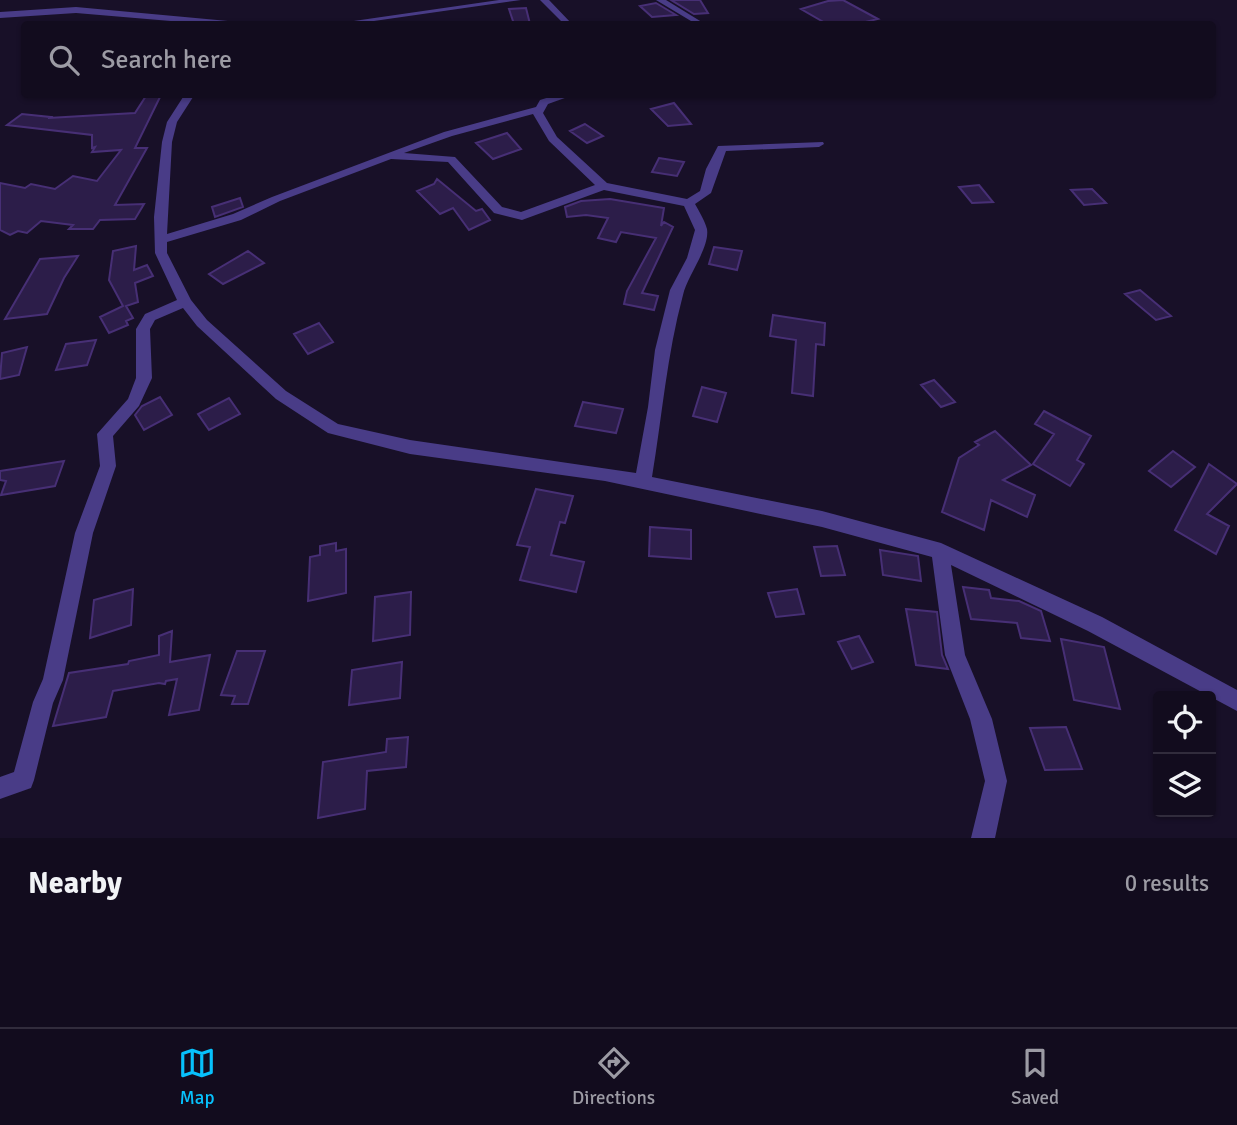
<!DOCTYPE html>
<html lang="en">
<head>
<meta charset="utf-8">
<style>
  :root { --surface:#120c1e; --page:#1f1a2b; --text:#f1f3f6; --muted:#9c9ba4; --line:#312c3c; --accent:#07c1fc }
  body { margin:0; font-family:Signika,sans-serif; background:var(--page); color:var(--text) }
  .controls { position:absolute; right:21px; bottom:21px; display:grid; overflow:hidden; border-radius:7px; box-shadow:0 2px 5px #0004 }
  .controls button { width:63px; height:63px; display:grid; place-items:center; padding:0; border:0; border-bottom:2px solid var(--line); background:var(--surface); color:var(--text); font:35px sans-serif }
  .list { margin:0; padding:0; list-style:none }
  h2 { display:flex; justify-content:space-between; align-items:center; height:91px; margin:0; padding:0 28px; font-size:30px }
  h2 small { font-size:23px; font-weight:400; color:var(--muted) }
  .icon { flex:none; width:38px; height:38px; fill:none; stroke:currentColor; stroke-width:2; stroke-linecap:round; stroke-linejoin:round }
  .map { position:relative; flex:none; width:1237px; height:838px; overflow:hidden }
  .search { position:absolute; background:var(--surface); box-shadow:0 2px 5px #0004; left:21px; right:21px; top:21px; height:77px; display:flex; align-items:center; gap:18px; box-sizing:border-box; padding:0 24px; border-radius:7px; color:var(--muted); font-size:26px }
  .sheet { height:189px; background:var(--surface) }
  nav { display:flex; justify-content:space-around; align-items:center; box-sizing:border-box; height:98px; border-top:2px solid var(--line); background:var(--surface); font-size:19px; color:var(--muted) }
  nav a { display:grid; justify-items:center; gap:4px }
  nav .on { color:var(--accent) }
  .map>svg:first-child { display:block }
  .building { fill:#2c1d49; stroke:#472f75; stroke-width:2 }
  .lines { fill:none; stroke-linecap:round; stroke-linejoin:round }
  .minor { fill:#493c87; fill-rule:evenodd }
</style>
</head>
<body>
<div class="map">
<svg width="1237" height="838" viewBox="0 0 1237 838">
  <rect width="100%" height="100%" fill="#181028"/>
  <path class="building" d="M 671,0 L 700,0 L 708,13 L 694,14 Z
    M 843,0 L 878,19 L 857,24 L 827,24 L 801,9 L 828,1 Z
    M 656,3 L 676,15 L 652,17 L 640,6 Z
    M 526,8 L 530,24 L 514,24 L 509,9 Z
    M 161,95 L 135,148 L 147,148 L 115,205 L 144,204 L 135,219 L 100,220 L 93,229 L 69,229 L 73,225 L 41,221 L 27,233 L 18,231 L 10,235 L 0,230 L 0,183 L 25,188 L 31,184 L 55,189 L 73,176 L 97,181 L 121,150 L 92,152 L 95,147 L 92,148 L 92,135 L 7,125 L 22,114 L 50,117 L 48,118 L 135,113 L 146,96 Z
    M 674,103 L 691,124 L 668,126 L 651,109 Z
    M 585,124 L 603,136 L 587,143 L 570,131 Z
    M 507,133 L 521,149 L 493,159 L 476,143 Z
    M 659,158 L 684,162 L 677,176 L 652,172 Z
    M 437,179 L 476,211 L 482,209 L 490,220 L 469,230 L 453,208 L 440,214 L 417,191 L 434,184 Z
    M 979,185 L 993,202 L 972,203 L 959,187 Z
    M 1092,189 L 1106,203 L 1084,205 L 1071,190 Z
    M 240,198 L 243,207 L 215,217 L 212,207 Z
    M 610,199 L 664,208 L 661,226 L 664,222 L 673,227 L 642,293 L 658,296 L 654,310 L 624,304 L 627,291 L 656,238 L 621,232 L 616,242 L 598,238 L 608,218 L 586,215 L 567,217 L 565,207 L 581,201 Z
    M 136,246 L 134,270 L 147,265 L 153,276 L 135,283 L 138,302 L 126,306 L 133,318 L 126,321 L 128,325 L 109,333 L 100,317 L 123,306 L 109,280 L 113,251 Z
    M 714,247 L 742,251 L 737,270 L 709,264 Z
    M 248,251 L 264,263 L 223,284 L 209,274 Z
    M 78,256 L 64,278 L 47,314 L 5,319 L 40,259 Z
    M 1140,290 L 1171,316 L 1156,320 L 1125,294 Z
    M 773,315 L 825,323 L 824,345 L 816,344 L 813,396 L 792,393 L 796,340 L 770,336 Z
    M 319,323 L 333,342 L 308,354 L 294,334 Z
    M 96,340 L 87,365 L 56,370 L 66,344 Z
    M 27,347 L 19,375 L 0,379 L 2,353 Z
    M 934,380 L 955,402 L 941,407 L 921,385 Z
    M 702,387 L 726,393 L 717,422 L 693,416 Z
    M 160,397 L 172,415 L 144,430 L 135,415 L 142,406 Z
    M 229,398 L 240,414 L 209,430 L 198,414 Z
    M 583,402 L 623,409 L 616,433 L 575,426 Z
    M 1044,411 L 1091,436 L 1077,460 L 1084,464 L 1070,486 L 1033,464 L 1054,434 L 1035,424 Z
    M 995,431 L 1031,465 L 1003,480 L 1035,495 L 1027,517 L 991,500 L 984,530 L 942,512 L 959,458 L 979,445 L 975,442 Z
    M 1173,451 L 1195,467 L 1171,487 L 1149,471 Z
    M 64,461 L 55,486 L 1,495 L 6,481 L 0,480 L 0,471 Z
    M 1209,464 L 1237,484 L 1207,514 L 1229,526 L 1216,554 L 1175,530 Z
    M 536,489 L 573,496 L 565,523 L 560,522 L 551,555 L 584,562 L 576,592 L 520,580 L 530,547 L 517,545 Z
    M 650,527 L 691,530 L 691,559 L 649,556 Z
    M 336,543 L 336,551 L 346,549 L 346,593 L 308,601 L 310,557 L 320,555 L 320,546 Z
    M 837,546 L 845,575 L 821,576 L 814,547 Z
    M 880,550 L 918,556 L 921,581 L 883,575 Z
    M 963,587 L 989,590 L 991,598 L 1019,601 L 1041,611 L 1050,641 L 1021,638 L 1017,623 L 971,619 Z
    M 133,589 L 131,625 L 90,638 L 94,600 Z
    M 797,589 L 804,614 L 776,617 L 768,593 Z
    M 411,592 L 410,635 L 373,641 L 375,597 Z
    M 906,609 L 937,612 L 942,655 L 948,669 L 916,665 Z
    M 172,631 L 170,662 L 210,655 L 199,710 L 169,715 L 177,679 L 166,681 L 165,684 L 159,683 L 113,691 L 106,717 L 53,726 L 69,673 L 128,664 L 129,661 L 159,655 L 159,636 Z
    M 859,636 L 873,662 L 852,669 L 838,642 Z
    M 1061,639 L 1104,647 L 1120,709 L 1074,700 Z
    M 237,651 L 265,651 L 248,704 L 232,704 L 235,696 L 221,695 Z
    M 402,662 L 400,698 L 349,705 L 352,670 Z
    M 1066,727 L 1082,769 L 1045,770 L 1030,728 Z
    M 408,737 L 406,767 L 367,771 L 365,809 L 318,818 L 323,762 L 386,752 L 387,739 Z"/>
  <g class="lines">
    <path class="minor" d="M 499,0 L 521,0 L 353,24 L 333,24 Z
      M 540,0 L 549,0 L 572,24 L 564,24 Z
      M 656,0 L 666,0 L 705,24 L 696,24 Z
      M 76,7 L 228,21 L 232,24 L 206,24 L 76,13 L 0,18 L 0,12 Z
      M 185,94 L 195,94 L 177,122 L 172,142 L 167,234 L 233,214 L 272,197 L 444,132 L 536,107 L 540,100 L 559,94 L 576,94 L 548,104 L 543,113 L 557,137 L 607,183 L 687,199 L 700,191 L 706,169 L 718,146 L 823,142 L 824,144 L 819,147 L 726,151 L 711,193 L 695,204 C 699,211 705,221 707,229 C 710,248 687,276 683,295 C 667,354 662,416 652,477 L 822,511 L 941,543 L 1102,617 L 1237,690 L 1237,711 L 1088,631 L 951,565 L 965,655 L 992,719 L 1007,781 L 995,838 L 971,838 L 985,781 L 970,719 L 945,655 L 932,557 L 822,527 L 605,481 L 410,454 L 328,433 L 276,399 L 197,326 L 183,308 L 155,320 L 150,329 L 152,378 L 139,406 L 113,436 L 116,466 L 93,533 L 63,680 L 53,703 L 34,780 L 31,788 L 0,799 L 0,777 L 14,772 L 33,702 L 43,679 L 75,533 L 100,466 L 97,434 L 128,399 L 136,378 L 136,329 L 145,314 L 177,300 L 155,253 L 154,217 L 162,142 L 167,122 ZM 533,114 L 549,141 L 595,185 L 521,212 L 502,207 L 455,157 L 404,153 L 452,136 ZM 391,159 L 448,162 L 494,213 L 522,220 L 604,190 L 684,206 L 695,230 L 687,258 L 670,290 L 655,350 L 648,407 L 636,473 L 410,440 L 338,424 L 286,391 L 207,320 L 191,300 L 167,253 L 167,242 L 241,220 L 280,201 Z"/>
  </g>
</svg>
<div class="controls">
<button><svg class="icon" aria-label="locate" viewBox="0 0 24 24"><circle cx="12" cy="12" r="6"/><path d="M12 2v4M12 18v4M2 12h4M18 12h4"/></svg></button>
<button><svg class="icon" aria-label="layers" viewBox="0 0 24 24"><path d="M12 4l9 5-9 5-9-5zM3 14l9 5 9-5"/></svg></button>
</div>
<div class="search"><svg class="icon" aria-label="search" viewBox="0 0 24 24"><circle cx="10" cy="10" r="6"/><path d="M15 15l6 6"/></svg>Search here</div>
</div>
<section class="sheet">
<h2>Nearby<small>0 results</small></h2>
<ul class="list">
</ul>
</section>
<nav>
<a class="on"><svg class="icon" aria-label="map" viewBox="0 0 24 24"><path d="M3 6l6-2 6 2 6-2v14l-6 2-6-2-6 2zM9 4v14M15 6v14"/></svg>Map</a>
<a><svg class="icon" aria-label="directions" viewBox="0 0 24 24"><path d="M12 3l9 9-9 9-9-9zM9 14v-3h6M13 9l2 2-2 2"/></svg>Directions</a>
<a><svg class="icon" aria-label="saved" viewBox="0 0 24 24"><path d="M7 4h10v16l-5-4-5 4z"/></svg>Saved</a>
</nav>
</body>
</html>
